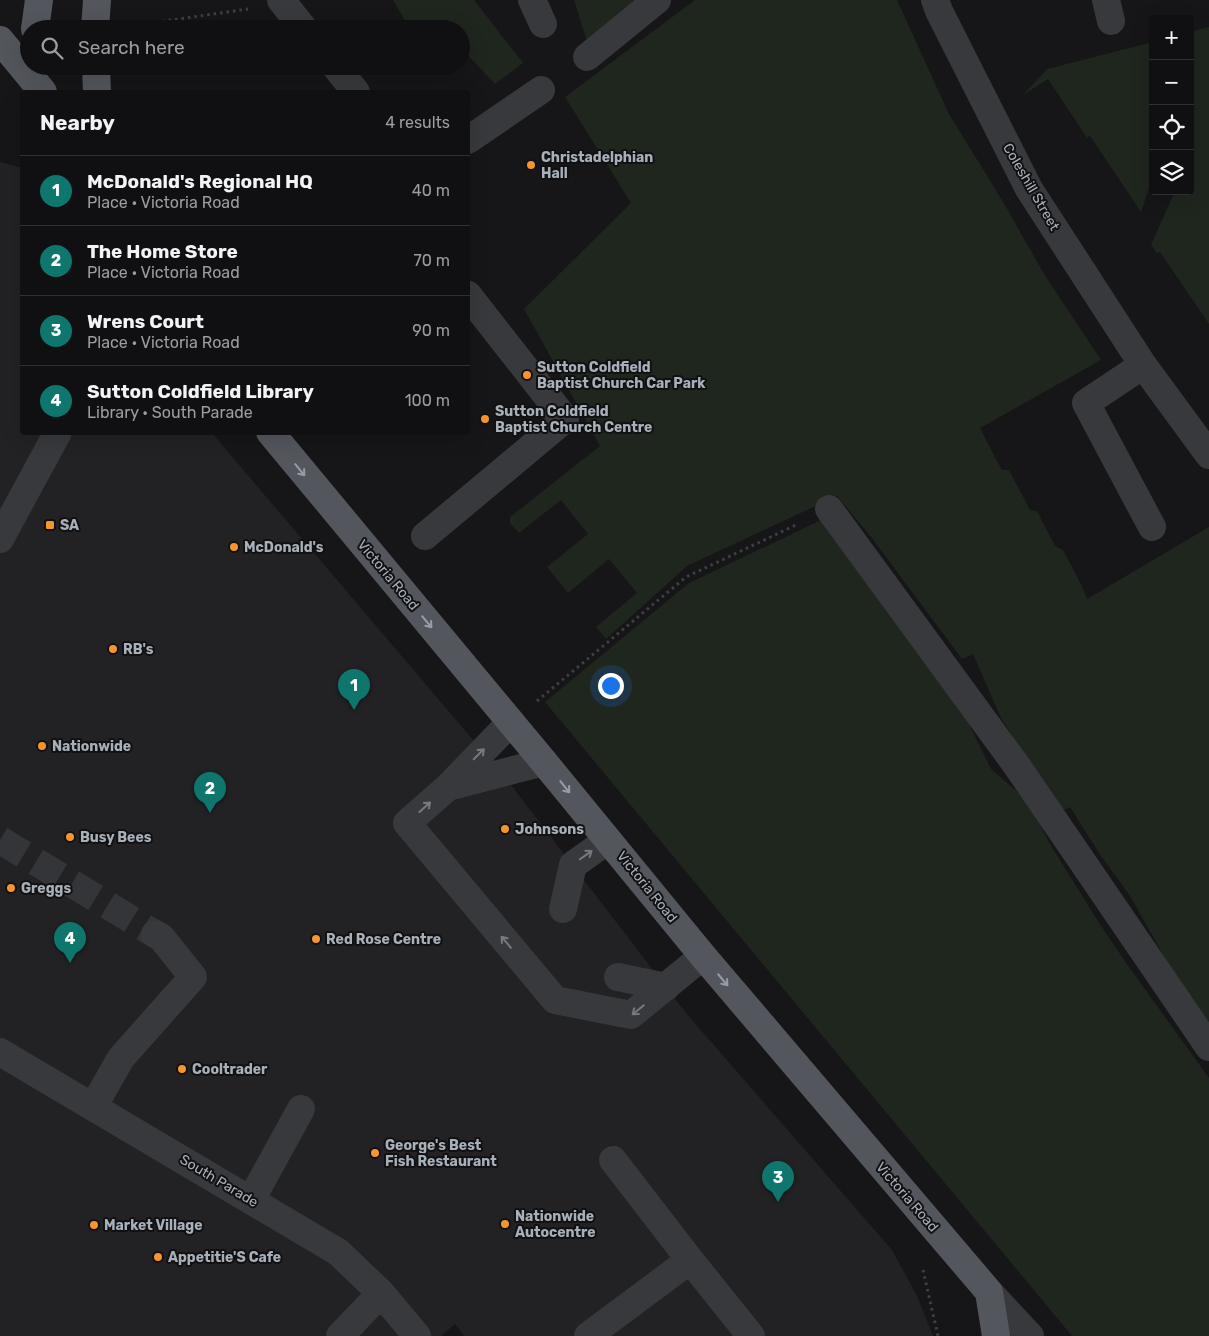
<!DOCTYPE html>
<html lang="en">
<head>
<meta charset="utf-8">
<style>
  :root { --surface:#101012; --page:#1e1e20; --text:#f1f3f6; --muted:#9c9d9f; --line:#303032; --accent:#0f766e }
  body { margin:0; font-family:Rubik,sans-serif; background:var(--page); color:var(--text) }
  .controls { position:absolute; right:15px; top:15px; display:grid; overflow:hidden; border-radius:5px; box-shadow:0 5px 20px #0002 }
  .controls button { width:45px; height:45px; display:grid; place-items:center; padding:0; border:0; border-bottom:1px solid var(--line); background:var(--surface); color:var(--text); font:25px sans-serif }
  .you { position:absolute; left:610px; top:685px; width:18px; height:18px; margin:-12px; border:4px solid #fff; border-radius:50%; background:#1a73e8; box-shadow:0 0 0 8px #1a73e833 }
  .badge { display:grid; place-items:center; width:32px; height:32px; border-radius:50%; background:var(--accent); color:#fff; font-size:16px; font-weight:700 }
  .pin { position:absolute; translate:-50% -41px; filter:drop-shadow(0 1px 2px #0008) }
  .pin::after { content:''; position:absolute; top:26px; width:18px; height:15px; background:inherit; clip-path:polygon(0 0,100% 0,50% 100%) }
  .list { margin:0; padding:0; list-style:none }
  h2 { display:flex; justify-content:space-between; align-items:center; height:65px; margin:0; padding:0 20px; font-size:21px }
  h2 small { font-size:16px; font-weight:400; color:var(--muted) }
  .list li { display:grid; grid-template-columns:32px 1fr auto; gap:15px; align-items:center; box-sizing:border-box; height:70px; padding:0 20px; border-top:1px solid var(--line) }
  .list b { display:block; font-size:19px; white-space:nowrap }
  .list p { margin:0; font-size:16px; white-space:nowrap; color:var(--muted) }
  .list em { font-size:16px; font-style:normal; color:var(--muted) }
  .icon { flex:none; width:28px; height:28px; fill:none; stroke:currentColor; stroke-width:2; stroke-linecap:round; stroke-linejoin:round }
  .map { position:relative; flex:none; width:1209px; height:1336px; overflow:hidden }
  .search { position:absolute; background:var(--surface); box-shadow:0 5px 20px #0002; left:20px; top:20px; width:450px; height:55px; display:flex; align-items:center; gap:12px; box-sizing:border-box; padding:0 18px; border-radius:28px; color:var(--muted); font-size:19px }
  .panel { position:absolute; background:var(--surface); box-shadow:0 5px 20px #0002; left:20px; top:90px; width:450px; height:345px; border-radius:5px }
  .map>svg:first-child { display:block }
  .built { fill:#222225 }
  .green { fill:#1e261e }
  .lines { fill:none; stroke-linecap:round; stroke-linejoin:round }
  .minor-tunnel { stroke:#333538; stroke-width:28; stroke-dasharray:28 14; stroke-linecap:butt }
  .path { stroke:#3d4044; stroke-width:3; stroke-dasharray:2.5 4; stroke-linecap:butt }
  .minor { stroke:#37393d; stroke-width:28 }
  .major { stroke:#53565c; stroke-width:28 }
  .oneway { stroke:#969da6 }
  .oneway2 { stroke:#757a81 }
  .poi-dot { fill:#f8942e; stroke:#111113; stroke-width:2 }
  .labels { text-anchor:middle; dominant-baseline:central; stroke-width:4; stroke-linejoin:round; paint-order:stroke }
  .poi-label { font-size:14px; font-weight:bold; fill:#a7afb8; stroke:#111113; text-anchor:start }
  .street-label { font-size:14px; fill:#a7afb8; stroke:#111113 }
</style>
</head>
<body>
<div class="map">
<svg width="1209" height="1336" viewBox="0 0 1209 1336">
  <rect width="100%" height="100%" fill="#161618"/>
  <path class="built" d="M 0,162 L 22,168 L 22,432 L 212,433 L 508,781 L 686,1013 L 892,1250 L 917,1296 L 933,1336 L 464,1336 L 455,1324 L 441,1336 L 0,1336 Z"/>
  <path class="green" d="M 393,0 L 474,0 L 523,63 L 495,84 L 461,48 L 461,29 L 443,29 L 437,22 L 419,29 L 410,29 Z
    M 574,0 L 638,0 L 587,41 Z
    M 695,0 L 897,0 L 949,114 L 1002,200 L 1044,274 L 1101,360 L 980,428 L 999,465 L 1002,470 L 1009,470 L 1030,510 L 1037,511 L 1055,546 L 1063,550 L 1082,586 L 1087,599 L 1209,527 L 1209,1024 L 1182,988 L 1130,896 L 1099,853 L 1070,807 L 1061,812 L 1001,718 L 973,654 L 962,659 L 871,537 L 837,496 L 687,566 L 606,639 L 596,627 L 637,593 L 609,559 L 568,593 L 547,567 L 588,534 L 561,500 L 519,533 L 510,523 L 510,517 L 600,446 L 524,309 L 631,203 L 565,97 Z
    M 1209,27 L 1209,324 L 1160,252 L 1157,253 L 1151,245 L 1175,191 L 1190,191 L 1190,32 Z
    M 1153,42 L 1153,176 L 1141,212 L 1090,136 L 1087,138 L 1048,79 L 1023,95 L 1047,69 Z
    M 821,520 L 968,722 L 991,769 L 1028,801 L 1050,844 L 1101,926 L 1129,967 L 1209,1078 L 1209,1336 L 1072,1336 L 545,702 L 689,583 Z"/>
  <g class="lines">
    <path class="minor-tunnel" d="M 0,840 L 155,934"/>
    <path class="path" d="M 130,26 L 248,9
      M 537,701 L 686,577 L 798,524
      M 923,1270 L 938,1336"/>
    <path class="minor" d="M 281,0 L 304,29
      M 532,0 L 543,24
      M 935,0 L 939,11 L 1029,189 L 1143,365 L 1209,455
      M 1106,0 L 1111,21
      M 587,57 L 657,0
      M 335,66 L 356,92
      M 468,140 L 541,90
      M 1143,365 L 1086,403 L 1152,527
      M 829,509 L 1017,766 L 1209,1047
      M 425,536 L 565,419 L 468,295
      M 0,539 L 58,432
      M 544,762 L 448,787 L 407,823 L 555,1000 L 631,1015 L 703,956
      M 448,787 L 511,722
      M 563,909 L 573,865 L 608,840
      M 618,977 L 666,987
      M 0,1052 L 338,1252 L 381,1293 L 417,1336
      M 93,1107 L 121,1058 L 193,977 L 161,937 L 155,934
      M 613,1160 L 690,1260 L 751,1336
      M 251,1200 L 301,1109
      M 989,1292 L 1030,1336
      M 340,1336 L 381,1293
      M 588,1336 L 690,1260"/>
    <path class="major" d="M 35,29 L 39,0
      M 95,29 L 97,0
      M 0,40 L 43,92
      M 96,66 L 97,92
      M 270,432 L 544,762 L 703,956 L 989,1292 L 996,1336"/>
  </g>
  <defs><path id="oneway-shaft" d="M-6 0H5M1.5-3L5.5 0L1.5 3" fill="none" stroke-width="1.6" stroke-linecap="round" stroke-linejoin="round" transform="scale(1.25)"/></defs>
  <g class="oneway">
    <use href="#oneway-shaft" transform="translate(300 470) rotate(51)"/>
    <use href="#oneway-shaft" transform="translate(427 622) rotate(50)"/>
    <use href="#oneway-shaft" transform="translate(565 787) rotate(51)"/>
    <use href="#oneway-shaft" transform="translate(723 980) rotate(50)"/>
  </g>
  <g class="oneway2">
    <use href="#oneway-shaft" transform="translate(479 754) rotate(-45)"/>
    <use href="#oneway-shaft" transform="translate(425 807) rotate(-42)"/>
    <use href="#oneway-shaft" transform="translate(586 855) rotate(-35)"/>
    <use href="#oneway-shaft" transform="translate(506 942) rotate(-130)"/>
    <use href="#oneway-shaft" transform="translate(638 1010) rotate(141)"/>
  </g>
  <g class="poi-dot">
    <circle cx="531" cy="165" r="5"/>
    <circle cx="527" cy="375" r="5"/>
    <circle cx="485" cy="419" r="5"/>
    <rect x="45" y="520" width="10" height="10" rx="2.5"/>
    <circle cx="234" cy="547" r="5"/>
    <circle cx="113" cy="649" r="5"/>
    <circle cx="42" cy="746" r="5"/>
    <circle cx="505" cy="829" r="5"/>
    <circle cx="70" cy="837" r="5"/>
    <circle cx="11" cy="888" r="5"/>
    <circle cx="316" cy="939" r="5"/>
    <circle cx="182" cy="1069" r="5"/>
    <circle cx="375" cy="1153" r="5"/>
    <circle cx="505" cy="1224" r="5"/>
    <circle cx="94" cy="1225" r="5"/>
    <circle cx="158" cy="1257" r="5"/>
  </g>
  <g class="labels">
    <g class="poi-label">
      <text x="541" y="157">Christadelphian<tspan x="541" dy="16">Hall</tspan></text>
      <text x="537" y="367">Sutton Coldfield<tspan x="537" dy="16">Baptist Church Car Park</tspan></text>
      <text x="495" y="411">Sutton Coldfield<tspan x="495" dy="16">Baptist Church Centre</tspan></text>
      <text x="60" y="525">SA</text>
      <text x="244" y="547">McDonald's</text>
      <text x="123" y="649">RB's</text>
      <text x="52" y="746">Nationwide</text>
      <text x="515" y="829">Johnsons</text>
      <text x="80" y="837">Busy Bees</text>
      <text x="21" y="888">Greggs</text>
      <text x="326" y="939">Red Rose Centre</text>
      <text x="192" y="1069">Cooltrader</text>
      <text x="385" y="1145">George's Best<tspan x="385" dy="16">Fish Restaurant</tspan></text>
      <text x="515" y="1216">Nationwide<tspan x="515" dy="16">Autocentre</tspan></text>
      <text x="104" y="1225">Market Village</text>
      <text x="168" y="1257">Appetitie'S Cafe</text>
    </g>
    <g class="street-label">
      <text transform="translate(1031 187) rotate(60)">Coleshill Street</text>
      <text transform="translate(388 575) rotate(50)">Victoria Road</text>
      <text transform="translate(647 887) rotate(51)">Victoria Road</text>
      <text transform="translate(219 1181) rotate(31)">South Parade</text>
      <text transform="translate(907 1197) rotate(49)">Victoria Road</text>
    </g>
  </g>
</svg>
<div class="controls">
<button>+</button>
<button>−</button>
<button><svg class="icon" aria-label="locate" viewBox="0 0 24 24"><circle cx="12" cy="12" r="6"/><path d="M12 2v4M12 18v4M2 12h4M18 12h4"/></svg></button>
<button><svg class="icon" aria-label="layers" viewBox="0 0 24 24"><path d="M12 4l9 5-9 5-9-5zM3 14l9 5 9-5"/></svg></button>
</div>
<div class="you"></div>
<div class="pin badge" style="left:354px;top:710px">1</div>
<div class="pin badge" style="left:210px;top:813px">2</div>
<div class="pin badge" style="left:778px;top:1202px">3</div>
<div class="pin badge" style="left:70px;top:963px">4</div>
<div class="search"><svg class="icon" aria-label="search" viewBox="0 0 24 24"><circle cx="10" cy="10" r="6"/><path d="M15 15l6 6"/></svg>Search here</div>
<section class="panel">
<h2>Nearby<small>4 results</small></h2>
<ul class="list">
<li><span class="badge">1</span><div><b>McDonald's Regional HQ</b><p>Place · Victoria Road</p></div><em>40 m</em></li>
<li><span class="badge">2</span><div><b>The Home Store</b><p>Place · Victoria Road</p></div><em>70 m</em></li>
<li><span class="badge">3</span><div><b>Wrens Court</b><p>Place · Victoria Road</p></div><em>90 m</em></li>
<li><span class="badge">4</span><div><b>Sutton Coldfield Library</b><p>Library · South Parade</p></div><em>100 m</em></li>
</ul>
</section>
</div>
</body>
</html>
